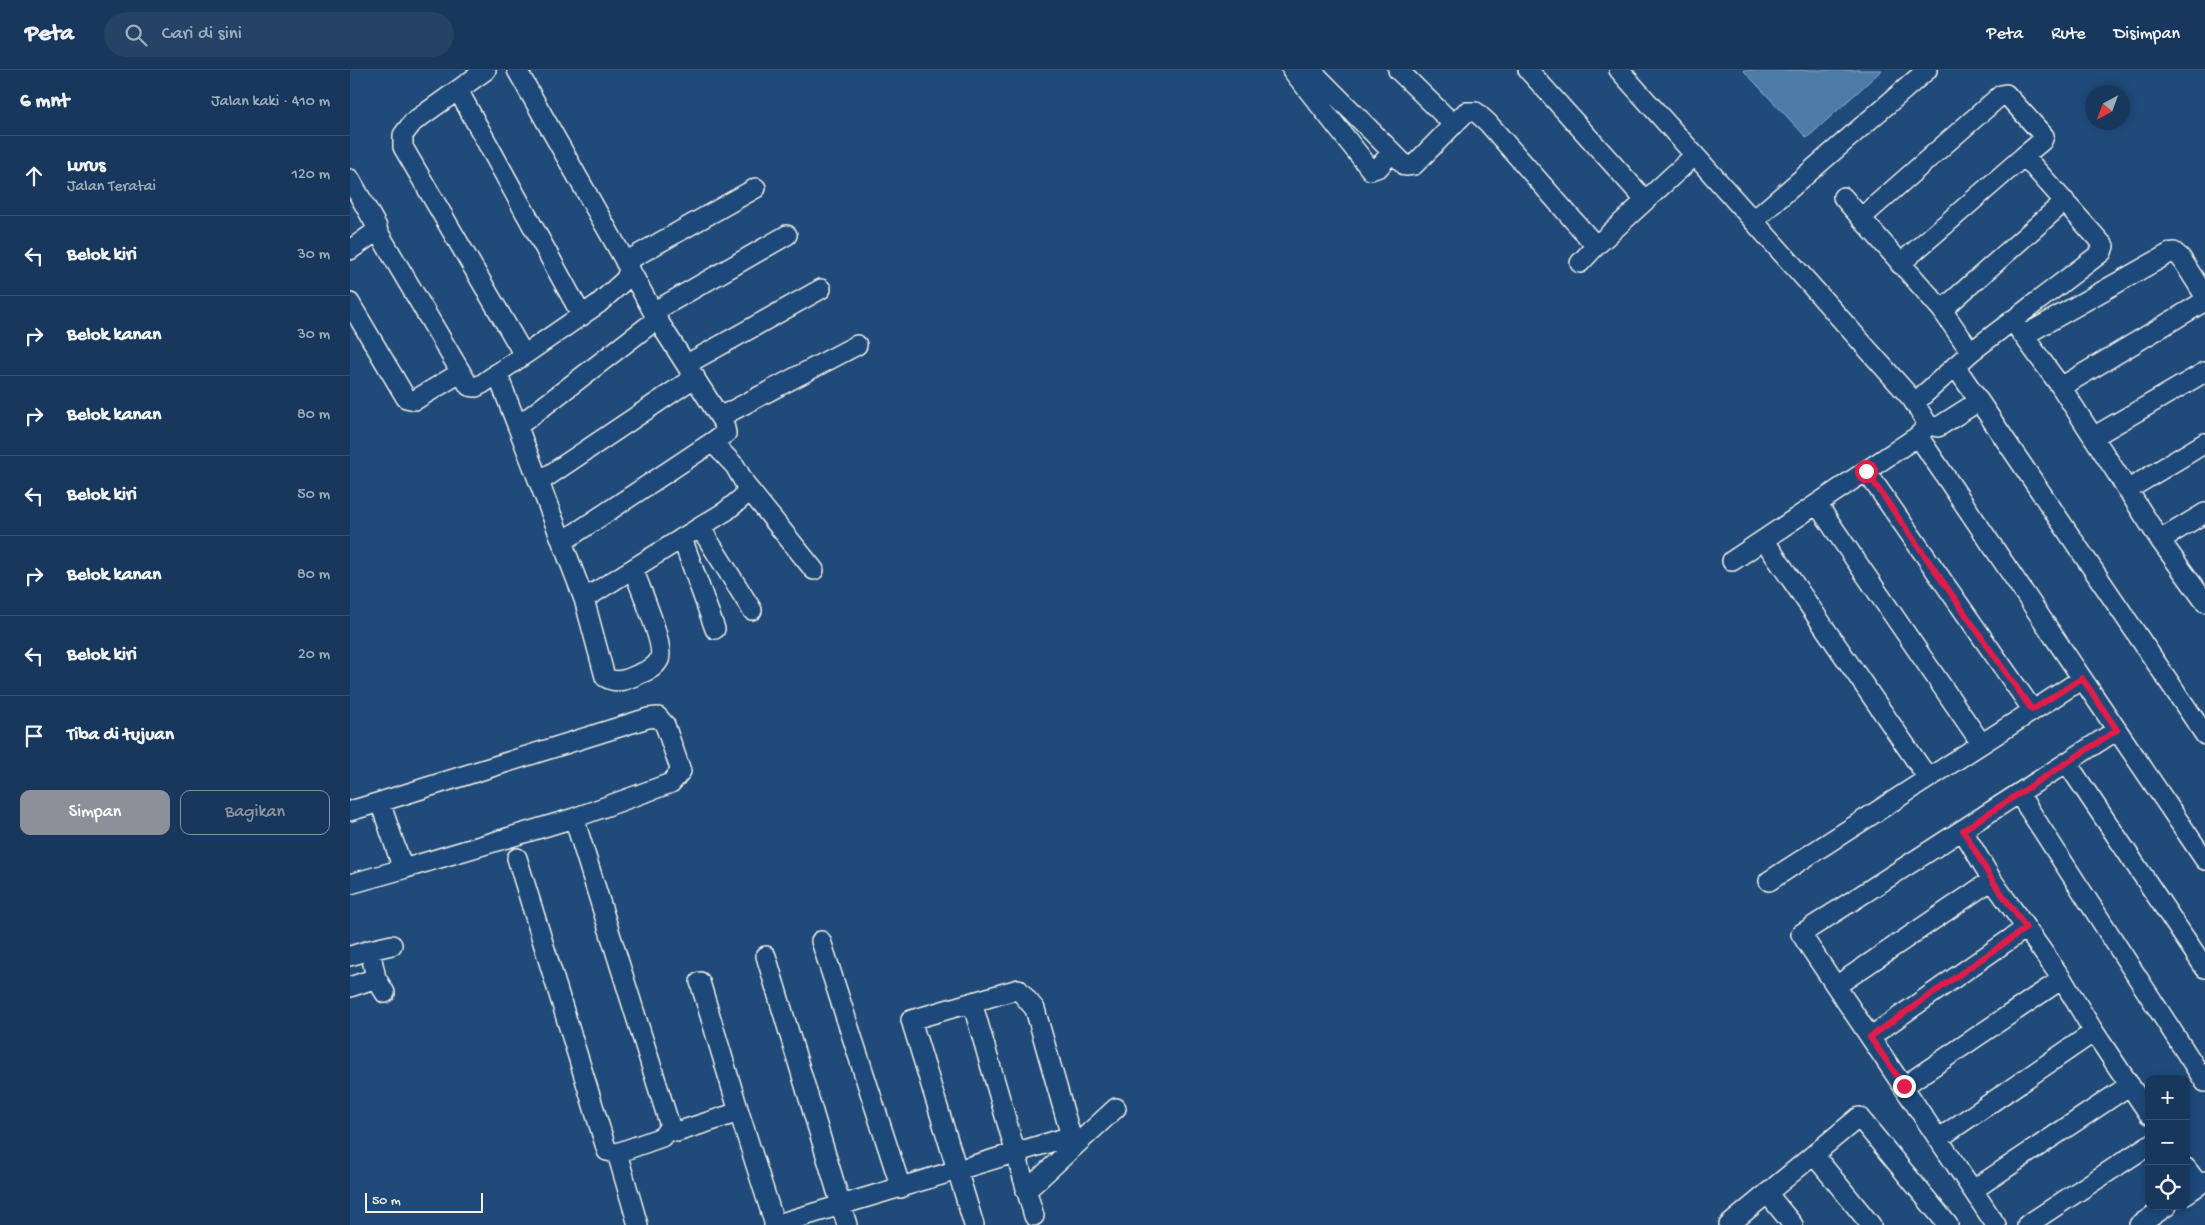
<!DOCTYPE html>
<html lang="id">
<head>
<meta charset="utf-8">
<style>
  :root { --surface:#17385c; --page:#244365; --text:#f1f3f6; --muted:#9eacbb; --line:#365272; --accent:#8c9099 }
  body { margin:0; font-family:"Gochi Hand",sans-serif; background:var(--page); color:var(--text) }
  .controls { position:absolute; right:15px; bottom:15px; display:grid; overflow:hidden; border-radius:10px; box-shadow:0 2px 8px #0003 }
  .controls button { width:45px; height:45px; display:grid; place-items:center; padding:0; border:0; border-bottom:1px solid var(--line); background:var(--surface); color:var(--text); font:25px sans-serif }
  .compass { position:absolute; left:1735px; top:15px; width:45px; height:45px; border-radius:50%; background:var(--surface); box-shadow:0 2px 8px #0003; rotate:221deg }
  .scale { position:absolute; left:15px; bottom:12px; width:118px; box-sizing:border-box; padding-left:5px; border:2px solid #f4f1e8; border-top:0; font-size:14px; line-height:18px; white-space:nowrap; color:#f4f1e8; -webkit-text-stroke:4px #1f4a7a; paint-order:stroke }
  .stop { position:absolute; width:15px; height:15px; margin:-11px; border:4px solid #e11d48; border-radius:50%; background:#fff }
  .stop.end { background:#e11d48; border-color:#fff; box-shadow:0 1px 5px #0008 }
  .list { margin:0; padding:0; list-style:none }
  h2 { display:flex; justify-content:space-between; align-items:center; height:65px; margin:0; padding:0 20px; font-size:21px }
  h2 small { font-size:16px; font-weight:400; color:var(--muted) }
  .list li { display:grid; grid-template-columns:32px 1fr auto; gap:15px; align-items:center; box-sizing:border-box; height:80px; padding:0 20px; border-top:1px solid var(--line) }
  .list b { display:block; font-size:19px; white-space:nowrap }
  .list p { margin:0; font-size:16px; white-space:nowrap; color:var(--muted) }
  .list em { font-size:16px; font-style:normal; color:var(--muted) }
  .actions { display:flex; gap:10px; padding:15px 20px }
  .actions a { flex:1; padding:11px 0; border:1px solid var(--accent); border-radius:10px; text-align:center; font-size:18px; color:var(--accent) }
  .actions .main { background:var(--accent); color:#fff }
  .icon { flex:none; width:28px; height:28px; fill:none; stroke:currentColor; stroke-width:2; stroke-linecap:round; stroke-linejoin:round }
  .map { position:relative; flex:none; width:1855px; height:1155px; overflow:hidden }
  header { display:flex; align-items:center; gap:30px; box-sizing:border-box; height:70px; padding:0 25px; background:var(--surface); border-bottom:1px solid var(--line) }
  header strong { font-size:24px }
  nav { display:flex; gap:28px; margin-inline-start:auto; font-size:18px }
  .search { width:350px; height:45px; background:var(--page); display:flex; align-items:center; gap:12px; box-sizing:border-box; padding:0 18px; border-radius:28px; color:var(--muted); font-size:19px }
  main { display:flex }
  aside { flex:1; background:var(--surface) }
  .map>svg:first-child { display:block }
  .water { fill:#4b7ca8; stroke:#8fabc2 }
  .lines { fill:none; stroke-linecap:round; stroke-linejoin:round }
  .minor-casing { stroke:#f4f1e8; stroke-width:22 }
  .minor { stroke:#1f4a7a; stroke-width:19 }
  .route { stroke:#e11d48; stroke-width:6 }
</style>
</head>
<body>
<header>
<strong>Peta</strong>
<div class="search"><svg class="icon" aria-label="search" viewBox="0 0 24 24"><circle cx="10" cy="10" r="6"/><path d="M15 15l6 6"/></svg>Cari di sini</div>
<nav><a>Peta</a><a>Rute</a><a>Disimpan</a></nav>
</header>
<main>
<aside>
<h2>6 mnt<small>Jalan kaki · 410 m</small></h2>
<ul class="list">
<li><svg class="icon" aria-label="ahead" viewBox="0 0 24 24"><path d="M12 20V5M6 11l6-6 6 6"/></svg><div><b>Lurus</b><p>Jalan Teratai</p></div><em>120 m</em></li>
<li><svg class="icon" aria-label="left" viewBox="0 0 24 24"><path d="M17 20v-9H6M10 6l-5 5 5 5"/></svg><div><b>Belok kiri</b></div><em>30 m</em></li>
<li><svg class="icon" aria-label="right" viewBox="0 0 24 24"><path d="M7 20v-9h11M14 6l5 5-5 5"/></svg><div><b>Belok kanan</b></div><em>30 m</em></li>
<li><svg class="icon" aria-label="right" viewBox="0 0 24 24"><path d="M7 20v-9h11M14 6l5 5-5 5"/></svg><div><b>Belok kanan</b></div><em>80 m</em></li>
<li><svg class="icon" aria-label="left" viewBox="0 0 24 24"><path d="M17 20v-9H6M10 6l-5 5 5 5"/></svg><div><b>Belok kiri</b></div><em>50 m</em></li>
<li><svg class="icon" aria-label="right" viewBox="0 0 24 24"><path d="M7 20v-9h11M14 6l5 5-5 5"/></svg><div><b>Belok kanan</b></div><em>80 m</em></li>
<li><svg class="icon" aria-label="left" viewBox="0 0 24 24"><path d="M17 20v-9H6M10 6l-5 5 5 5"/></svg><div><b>Belok kiri</b></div><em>20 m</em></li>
<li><svg class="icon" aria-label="arrive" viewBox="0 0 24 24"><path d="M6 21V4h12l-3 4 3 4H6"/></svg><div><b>Tiba di tujuan</b></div></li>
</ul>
<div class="actions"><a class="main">Simpan</a><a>Bagikan</a></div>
</aside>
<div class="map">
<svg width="1855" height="1155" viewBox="0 0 1855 1155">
  <rect width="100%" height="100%" fill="#1f4a7a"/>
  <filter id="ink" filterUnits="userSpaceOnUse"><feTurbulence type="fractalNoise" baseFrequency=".02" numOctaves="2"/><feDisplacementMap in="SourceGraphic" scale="10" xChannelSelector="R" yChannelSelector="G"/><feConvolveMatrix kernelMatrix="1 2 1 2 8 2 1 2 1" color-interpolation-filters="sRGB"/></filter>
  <g filter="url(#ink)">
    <path class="water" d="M 1393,0 L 1532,0 L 1457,68 Z"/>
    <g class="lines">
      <g class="minor-casing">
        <path id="minor" d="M 136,0 L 63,52 L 53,65 L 53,77 L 174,285
          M 942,0 L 1021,100 L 1029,97 L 1042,82
          M 961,0 L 1056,96 L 1064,95 L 1116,42 L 1126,42 L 1138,53 L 1246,176
          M 1048,0 L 1104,55
          M 1178,0 L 1295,130
          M 1269,0 L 1562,329 L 1570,328 L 1621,282 L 1752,182 L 1754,176 L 1674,86 L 1692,71 L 1694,66 L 1656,24 L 1651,25 L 1511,148 L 1493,127
          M 108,20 L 232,246
          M 0,109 L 27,157 L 25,162 L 0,180
          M 1511,148 L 1592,240 L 1621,282
          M 1403,151 L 1577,0
          M 27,160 L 119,316 L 126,317 L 132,314 L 248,234 L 276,209 L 279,198 L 167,0
          M 275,192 L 406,118
          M 1230,193 L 1246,176 L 1344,86
          M 1550,194 L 1674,86
          M 0,233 L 56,328 L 65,330 L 110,303
          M 1592,240 L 1715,131
          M 303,242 L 437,165
          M 1662,250 L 1711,317 L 1810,470 L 1855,532
          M 1675,265 L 1820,183 L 1824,182 L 1831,188 L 1855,226
          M 337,294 L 471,219
          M 1605,296 L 1629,331
          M 147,303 L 234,529 L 255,607 C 266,614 276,610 287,605 C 296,601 304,599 309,590 C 316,577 289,515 283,499
          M 1711,317 L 1855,231
          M 1562,329 L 1578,355 L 1588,357 L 1629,331 L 1855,665
          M 370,347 L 507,275
          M 1578,355 L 1568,366 L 1767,660
          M 168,356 L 307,249
          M 1743,367 L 1855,302
          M 1516,401 L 1682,639
          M 189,412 L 345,307
          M 397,417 L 464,500
          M 1779,419 L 1855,373
          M 1467,434 L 1631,673
          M 350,457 L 402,540
          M 332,468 L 365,559
          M 1414,470 L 1578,708
          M 1810,470 L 1855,443
          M 212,472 L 376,363 L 374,354 L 307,249 L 279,198
          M 1382,491 L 1568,366
          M 234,529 L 376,441 L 393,427 L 397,417 L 385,396 L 362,372
          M 1717,693 L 1855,898
          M 1669,724 L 1855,1012
          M 30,732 L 298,648 L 308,647 L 315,655 L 331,701 L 321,713 L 224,748
          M 0,741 L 30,732 L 53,799 L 0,814
          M 1613,761 L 1642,810 L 1712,909 L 1744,962 L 1799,1044
          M 167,788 L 257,1081 L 267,1083 L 288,1155
          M 53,799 L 224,748 L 320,1056 L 327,1062 L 389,1042 L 425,1155
          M 1419,811 L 1732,609
          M 471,871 L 551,1118
          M 20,880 L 42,875
          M 0,886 L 20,880 L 26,908
          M 416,886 L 491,1135 L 424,1155
          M 350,912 L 389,1042
          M 1486,916 L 1642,810
          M 0,917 L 26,908 L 35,923
          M 622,932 L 684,1146
          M 1520,967 L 1676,858
          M 1554,1016 L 1712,909
          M 1588,1069 L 1744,962
          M 267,1083 L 312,1067 L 320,1056
          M 1464,1085 L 1521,1155
          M 1836,1098 L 1849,1115
          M 1623,1120 L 1780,1015
          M 676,1121 L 766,1038
          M 1417,1123 L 1443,1155
          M 1836,1124 L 1855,1111
          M 497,1155 L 491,1135 L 721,1066
          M 624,1155 L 561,950 L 668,919 L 685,939 L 724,1077
          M 1379,1155 L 1509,1047 L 1598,1155
          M 1646,1155 L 1451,864 L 1767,660 L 1855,790
          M 1677,1155 L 1799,1075
          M 1789,1155 L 1817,1136"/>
      </g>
      <use href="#minor" class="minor"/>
    </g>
  </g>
  <g class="lines" filter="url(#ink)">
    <path class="route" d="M 1516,401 L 1682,640 L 1732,608 L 1767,660 L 1613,760 L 1642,810 L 1676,858 L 1520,967 L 1554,1016"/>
  </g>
</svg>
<div class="controls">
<button>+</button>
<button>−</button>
<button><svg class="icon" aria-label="locate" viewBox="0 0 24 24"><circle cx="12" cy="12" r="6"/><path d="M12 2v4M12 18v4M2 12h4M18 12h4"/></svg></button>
</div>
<svg class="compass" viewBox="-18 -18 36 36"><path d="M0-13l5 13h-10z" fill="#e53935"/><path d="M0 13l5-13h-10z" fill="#9eacbb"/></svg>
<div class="scale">50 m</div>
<div class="stop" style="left:1516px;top:401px"></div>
<div class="stop end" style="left:1554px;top:1016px"></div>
</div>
</main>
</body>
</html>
